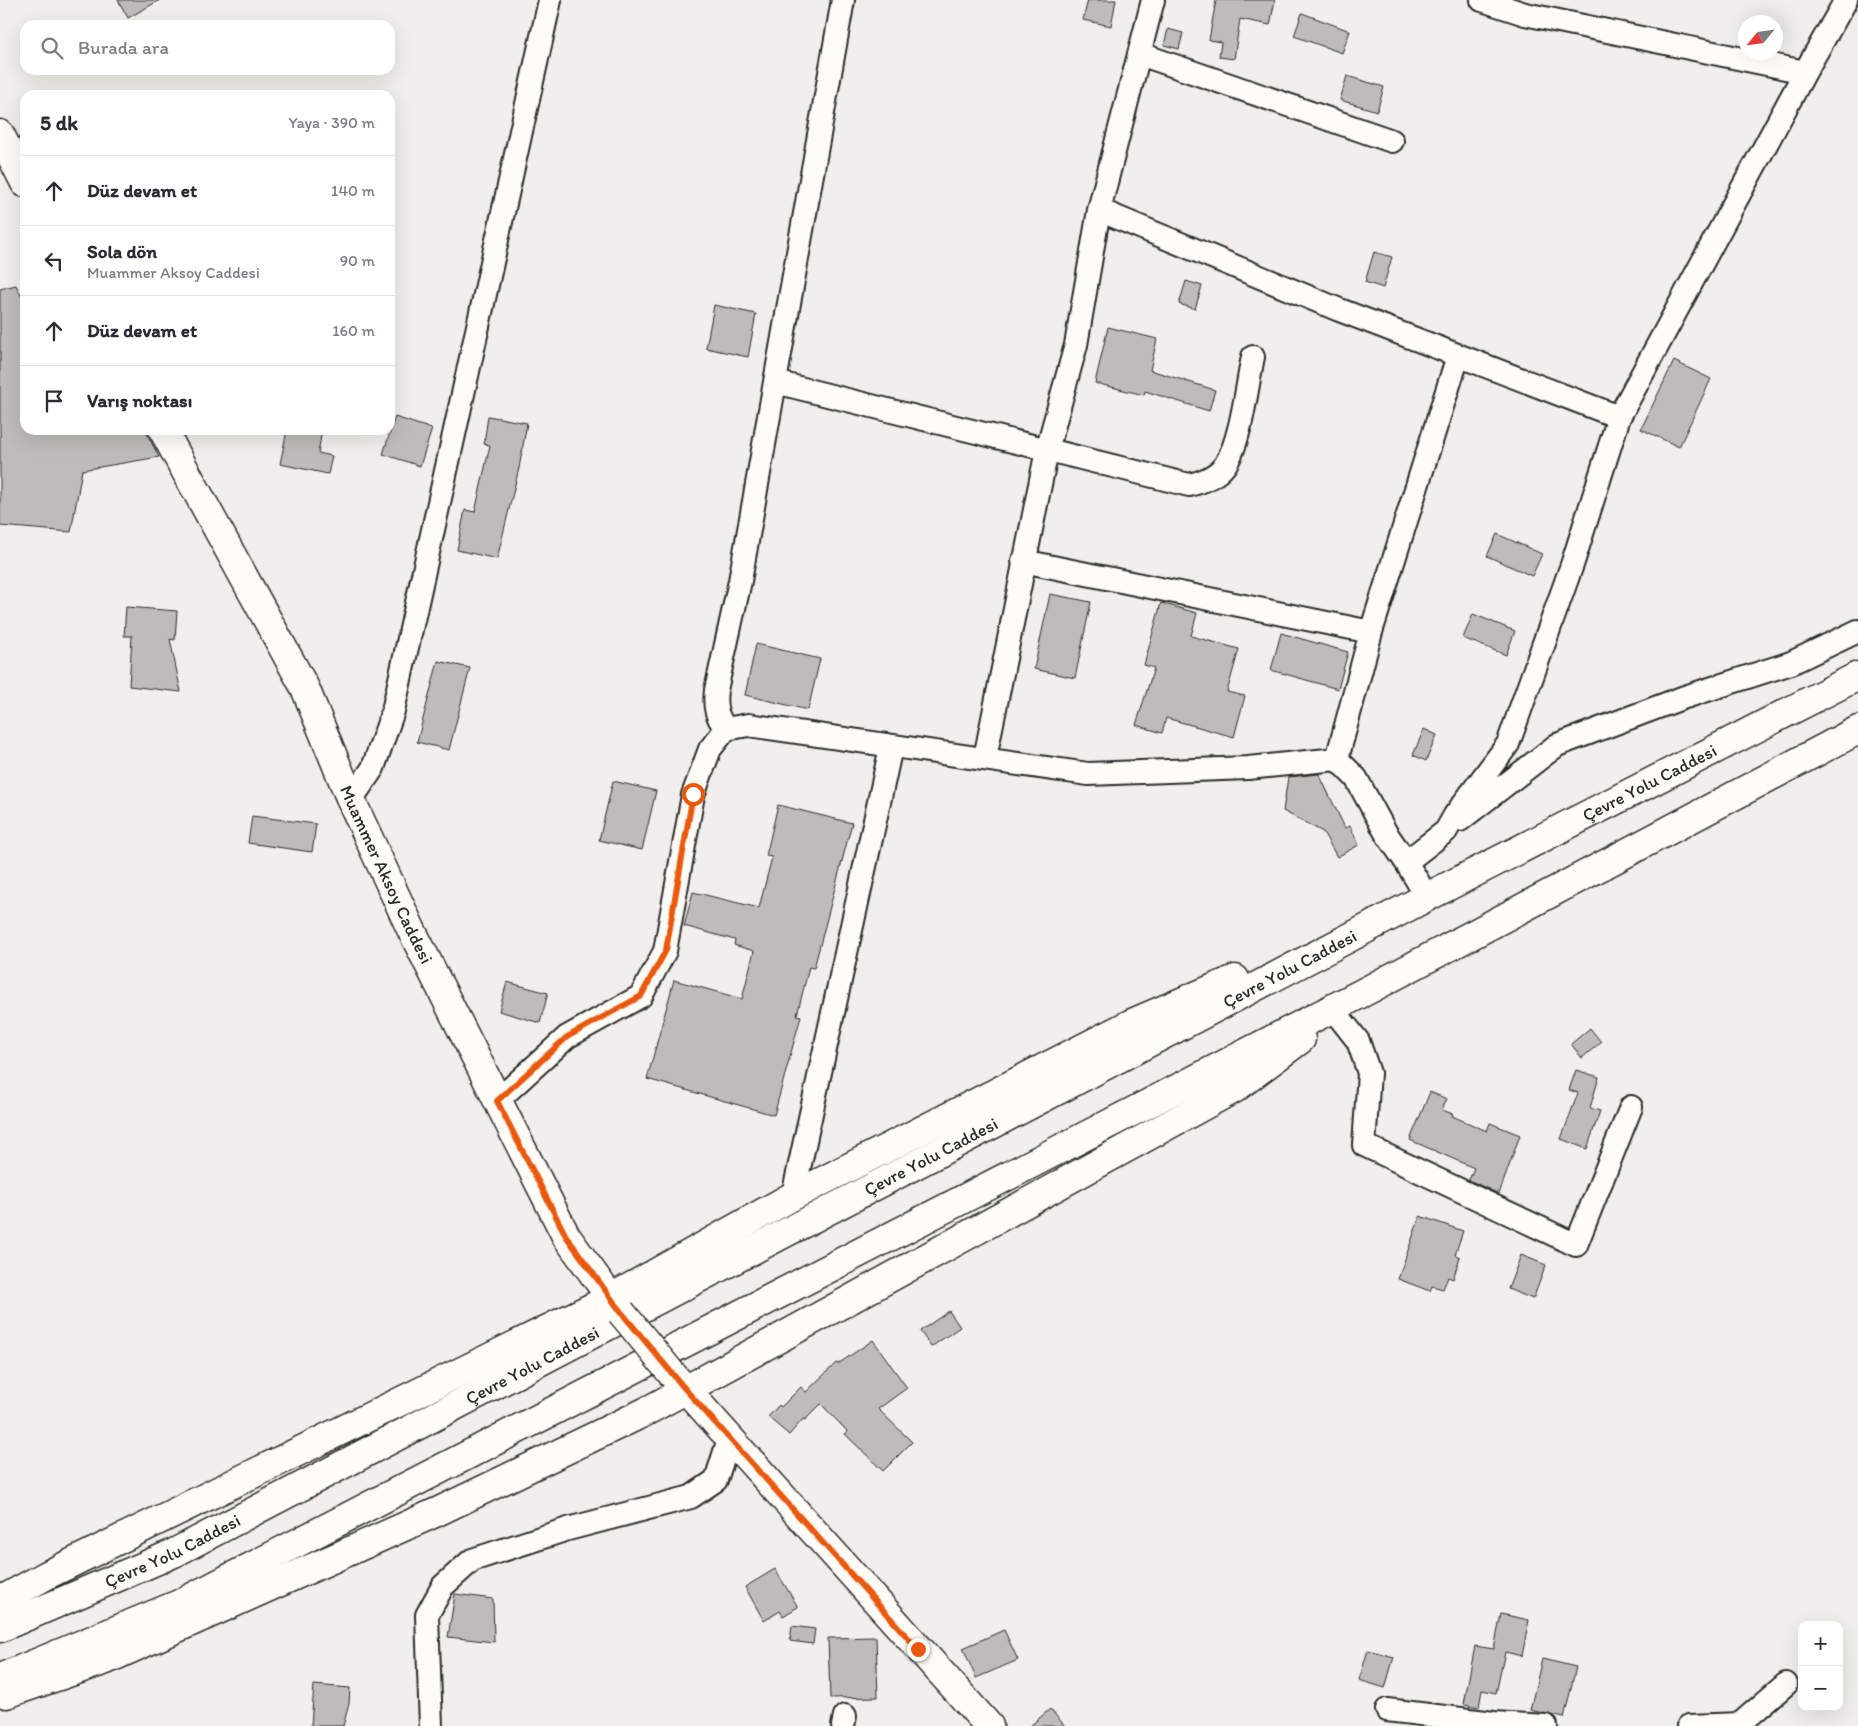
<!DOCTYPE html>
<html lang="tr">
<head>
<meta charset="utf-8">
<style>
  :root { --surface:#fff; --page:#f2f2f3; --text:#2b2b33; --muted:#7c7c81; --line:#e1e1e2 }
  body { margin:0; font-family:Itim,sans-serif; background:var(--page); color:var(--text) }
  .controls { position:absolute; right:15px; bottom:15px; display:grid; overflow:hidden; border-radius:10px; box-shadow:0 5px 20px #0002 }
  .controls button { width:45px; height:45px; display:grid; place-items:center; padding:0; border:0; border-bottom:1px solid var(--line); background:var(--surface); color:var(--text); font:25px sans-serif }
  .compass { position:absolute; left:1738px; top:15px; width:45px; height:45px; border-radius:50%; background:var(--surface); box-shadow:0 5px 20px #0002; rotate:241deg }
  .stop { position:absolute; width:15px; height:15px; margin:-11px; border:4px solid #ea580c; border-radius:50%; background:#fff }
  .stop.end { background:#ea580c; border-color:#fff; box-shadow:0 1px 5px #0008 }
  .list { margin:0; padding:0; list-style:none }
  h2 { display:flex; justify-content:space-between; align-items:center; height:65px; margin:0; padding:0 20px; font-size:21px }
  h2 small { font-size:16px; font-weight:400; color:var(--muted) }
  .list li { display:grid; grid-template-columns:32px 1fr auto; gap:15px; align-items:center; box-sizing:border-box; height:70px; padding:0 20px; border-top:1px solid var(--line) }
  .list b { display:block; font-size:19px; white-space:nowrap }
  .list p { margin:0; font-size:16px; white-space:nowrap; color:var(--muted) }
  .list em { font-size:16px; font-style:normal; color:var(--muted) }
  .icon { flex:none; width:28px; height:28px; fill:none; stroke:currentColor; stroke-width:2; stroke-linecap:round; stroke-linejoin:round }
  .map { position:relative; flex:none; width:1858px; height:1726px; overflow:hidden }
  .search { position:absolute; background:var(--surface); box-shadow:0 5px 20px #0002; left:20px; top:20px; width:375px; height:55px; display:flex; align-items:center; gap:12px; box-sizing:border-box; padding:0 18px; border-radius:15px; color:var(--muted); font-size:19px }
  .panel { position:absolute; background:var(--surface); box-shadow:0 5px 20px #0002; left:20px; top:90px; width:375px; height:345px; border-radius:15px }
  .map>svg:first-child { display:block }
  .building { fill:#bdbcb8; stroke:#2b2b2b }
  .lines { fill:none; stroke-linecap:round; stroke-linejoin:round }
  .minor-casing { stroke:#2b2b2b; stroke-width:26 }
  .tertiary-casing { stroke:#2b2b2b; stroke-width:31 }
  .trunk-casing { stroke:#2b2b2b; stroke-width:31 }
  .minor { stroke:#fdfcf7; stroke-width:22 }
  .tertiary { stroke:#fdfcf7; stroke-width:28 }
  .trunk { stroke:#fdfcf7; stroke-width:28 }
  .tertiary-bridge-casing { stroke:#2b2b2b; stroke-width:31; stroke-linecap:butt }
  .tertiary-bridge { stroke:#fdfcf7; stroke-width:28 }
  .route { stroke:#ea580c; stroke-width:6 }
  .labels { text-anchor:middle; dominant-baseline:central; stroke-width:4; stroke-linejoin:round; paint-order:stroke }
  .street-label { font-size:18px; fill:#2b2b2b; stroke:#fdfcf7 }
</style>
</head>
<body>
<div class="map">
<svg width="1858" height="1726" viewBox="0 0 1858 1726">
  <rect width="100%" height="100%" fill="#f0efeb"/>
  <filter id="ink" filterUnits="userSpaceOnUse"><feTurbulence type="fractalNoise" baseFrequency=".02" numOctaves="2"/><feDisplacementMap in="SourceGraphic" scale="10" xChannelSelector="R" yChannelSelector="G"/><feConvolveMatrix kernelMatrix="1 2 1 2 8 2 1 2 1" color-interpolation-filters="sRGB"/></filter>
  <g filter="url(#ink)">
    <path class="building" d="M 118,0 L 160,0 L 128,18 Z
      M 1088,0 L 1116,0 L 1111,26 L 1083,20 Z
      M 1216,0 L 1275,0 L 1270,25 L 1240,19 L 1234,59 L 1219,57 L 1221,42 L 1209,40 Z
      M 1302,13 L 1350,31 L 1342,53 L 1294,36 Z
      M 1168,29 L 1183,33 L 1179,49 L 1164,45 Z
      M 1347,76 L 1384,87 L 1377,111 L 1340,100 Z
      M 1374,252 L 1392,257 L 1383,288 L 1365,282 Z
      M 1186,281 L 1202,286 L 1195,309 L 1179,304 Z
      M 16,285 L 25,304 L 25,430 L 145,430 L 159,457 L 82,470 L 71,532 L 0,526 L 0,289 Z
      M 714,305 L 756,314 L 748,357 L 706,348 Z
      M 1108,327 L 1157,339 L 1150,370 L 1215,390 L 1209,411 L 1145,391 L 1144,395 L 1095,383 Z
      M 1674,361 L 1711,379 L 1679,447 L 1641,429 Z
      M 488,416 L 527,423 L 519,468 L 497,559 L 457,550 L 465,510 L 475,512 L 490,445 L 484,444 Z
      M 395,417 L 432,429 L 420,466 L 383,454 Z
      M 287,430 L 322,430 L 318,453 L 332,456 L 328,474 L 280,464 Z
      M 1497,534 L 1542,554 L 1532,576 L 1487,556 Z
      M 1050,594 L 1091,602 L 1075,678 L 1034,669 Z
      M 1161,603 L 1197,613 L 1191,636 L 1239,649 L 1227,692 L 1245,696 L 1234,737 L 1166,718 L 1162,733 L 1136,725 L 1154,668 L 1144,665 Z
      M 126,607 L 177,611 L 175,640 L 170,639 L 181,692 L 129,686 L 132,636 L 124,636 Z
      M 1473,614 L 1515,631 L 1506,655 L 1463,638 Z
      M 1281,633 L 1348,652 L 1338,689 L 1271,670 Z
      M 756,644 L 820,659 L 808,710 L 745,695 Z
      M 438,661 L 470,668 L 449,750 L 417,742 Z
      M 1424,729 L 1437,735 L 1426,761 L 1413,755 Z
      M 1319,774 L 1345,828 L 1350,826 L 1359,845 L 1337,857 L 1323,832 L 1283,811 L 1288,777 Z
      M 613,781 L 656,791 L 642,850 L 599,840 Z
      M 778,805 L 852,823 L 814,968 L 809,967 L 797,1015 L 801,1016 L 774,1115 L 647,1079 L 674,980 L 742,999 L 754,951 L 734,945 L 735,940 L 684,926 L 693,892 L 759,908 L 772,857 L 766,856 Z
      M 252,816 L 316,824 L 312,852 L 248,843 Z
      M 507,982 L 548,993 L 540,1023 L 499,1011 Z
      M 1590,1028 L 1601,1042 L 1582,1058 L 1571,1044 Z
      M 1576,1070 L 1599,1077 L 1590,1108 L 1600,1111 L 1587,1149 L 1561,1139 L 1578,1093 L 1569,1090 Z
      M 1430,1092 L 1447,1099 L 1442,1110 L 1453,1114 L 1452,1116 L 1487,1131 L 1490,1123 L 1520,1135 L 1499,1194 L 1469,1180 L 1474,1168 L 1410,1140 Z
      M 1420,1216 L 1463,1231 L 1455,1255 L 1460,1257 L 1453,1279 L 1448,1277 L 1443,1289 L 1432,1286 L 1430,1291 L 1398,1279 Z
      M 1521,1255 L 1546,1265 L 1533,1299 L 1508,1289 Z
      M 949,1311 L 960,1327 L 931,1347 L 920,1331 Z
      M 873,1340 L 907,1388 L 878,1409 L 912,1442 L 883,1471 L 845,1434 L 848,1432 L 821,1404 L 805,1420 L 803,1419 L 789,1435 L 768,1417 L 779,1405 L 781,1407 L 801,1387 L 806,1392 L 836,1363 L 838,1364 Z
      M 775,1569 L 798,1607 L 783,1616 L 780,1611 L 764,1621 L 745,1587 Z
      M 455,1594 L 493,1599 L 494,1642 L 448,1637 Z
      M 1501,1614 L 1529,1620 L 1522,1656 L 1505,1652 L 1496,1693 L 1482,1690 L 1479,1707 L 1464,1704 L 1475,1646 L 1494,1649 Z
      M 792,1626 L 815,1629 L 813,1644 L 790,1641 Z
      M 1004,1630 L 1018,1660 L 976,1678 L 963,1648 Z
      M 876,1637 L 878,1697 L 830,1698 L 828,1638 Z
      M 1368,1650 L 1394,1657 L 1385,1688 L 1359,1680 Z
      M 1542,1659 L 1576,1667 L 1564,1718 L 1530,1710 Z
      M 314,1685 L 350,1688 L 349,1704 L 343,1726 L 311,1726 Z
      M 1050,1709 L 1065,1726 L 1030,1726 Z"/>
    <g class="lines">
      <g class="minor-casing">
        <path id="minor" d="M 1482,0 L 1525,14 L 1805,72
          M 1140,54 L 1392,141
          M 1099,210 L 1337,309 L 1619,417
          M 775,382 L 843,0
          M 1023,561 L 1371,632
          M 726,729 C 716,716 714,706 716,690 L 740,581 L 775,382 L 1189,485 C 1202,482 1216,477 1225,465 C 1241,442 1247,385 1253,357
          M 985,758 L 1047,450 L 1076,345 L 1099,210 L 1153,0
          M 1337,759 L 1371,632 L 1458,356
          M 351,800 L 373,768 L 393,711 L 550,0
          M 1460,820 L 1557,745 L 1682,698 L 1791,663 L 1858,631
          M 1427,897 L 1406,862 L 1446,831 L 1455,815 L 1508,744 L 1573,562 L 1619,417 L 1805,72 L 1846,0
          M 1336,1013 L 1358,1041 L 1369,1073 L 1364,1145 L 1576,1245 L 1631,1107
          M 497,1101 L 567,1037 L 641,996 L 665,951 L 693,795 L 710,749 L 726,729 L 748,725 L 1088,774 L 1248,768 L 1337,759 L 1356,778 L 1386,833 L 1406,862
          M 793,1196 L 891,747
          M 1387,1710 L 1494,1723 L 1546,1726
          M 431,1726 L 427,1615 L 443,1586 L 472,1560 L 568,1529 L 691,1497 L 716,1480 L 729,1439
          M 843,1726 L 845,1716
          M 1689,1726 L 1740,1724 L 1786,1684"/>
      </g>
      <g class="tertiary-casing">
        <g id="tertiary">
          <path d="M 0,134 L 25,183"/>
          <path id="s1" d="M 163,430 L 305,688 L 351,800 L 411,929 L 566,1236 L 621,1312"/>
          <path d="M 672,1374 L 989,1726"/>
        </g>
      </g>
      <g class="trunk-casing">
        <g id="trunk">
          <path d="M 0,1601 L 47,1575 L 611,1298 L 793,1196 L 1132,1023 L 1235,979"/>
          <path id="s2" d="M 0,1628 L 174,1553 L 1427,897 L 1858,676"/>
          <path d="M 0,1678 L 179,1604 L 1368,990 L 1858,730"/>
          <path d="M 6,1694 L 106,1660 L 437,1512 L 645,1412 L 1234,1089 L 1301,1039"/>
        </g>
      </g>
      <use href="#minor" class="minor"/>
      <use href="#tertiary" class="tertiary"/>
      <use href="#trunk" class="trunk"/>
      <g class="tertiary-bridge-casing">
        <path id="tertiary-bridge" d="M 621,1312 L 672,1374"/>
      </g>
      <use href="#tertiary-bridge" class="tertiary-bridge"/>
    </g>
  </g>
  <g class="lines" filter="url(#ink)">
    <path class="route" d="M 693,794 L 666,950 L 641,996 L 567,1037 L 497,1101 L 566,1236 L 621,1312 L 685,1389 L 918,1649"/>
  </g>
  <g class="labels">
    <g class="street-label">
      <text stroke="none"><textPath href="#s2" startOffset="1854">Çevre Yolu Caddesi</textPath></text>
      <text stroke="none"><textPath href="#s1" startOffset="498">Muammer Aksoy Caddesi</textPath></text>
      <text stroke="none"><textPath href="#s2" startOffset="1449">Çevre Yolu Caddesi</textPath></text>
      <text stroke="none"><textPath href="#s2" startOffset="1044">Çevre Yolu Caddesi</textPath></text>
      <text stroke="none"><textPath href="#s2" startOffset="594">Çevre Yolu Caddesi</textPath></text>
      <text stroke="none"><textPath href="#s2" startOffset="189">Çevre Yolu Caddesi</textPath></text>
    </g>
  </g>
</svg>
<div class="controls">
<button>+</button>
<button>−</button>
</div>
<svg class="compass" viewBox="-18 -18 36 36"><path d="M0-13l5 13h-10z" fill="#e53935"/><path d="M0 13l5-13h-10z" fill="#7c7c81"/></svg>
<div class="stop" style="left:693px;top:794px"></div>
<div class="stop end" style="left:918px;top:1649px"></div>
<div class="search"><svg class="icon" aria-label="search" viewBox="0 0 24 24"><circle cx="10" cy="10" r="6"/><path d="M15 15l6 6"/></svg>Burada ara</div>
<section class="panel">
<h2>5 dk<small>Yaya · 390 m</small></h2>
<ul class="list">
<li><svg class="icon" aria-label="ahead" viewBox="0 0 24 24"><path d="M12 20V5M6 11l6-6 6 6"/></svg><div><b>Düz devam et</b></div><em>140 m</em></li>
<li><svg class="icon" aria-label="left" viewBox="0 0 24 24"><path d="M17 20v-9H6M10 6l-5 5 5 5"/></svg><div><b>Sola dön</b><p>Muammer Aksoy Caddesi</p></div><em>90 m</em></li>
<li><svg class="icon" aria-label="ahead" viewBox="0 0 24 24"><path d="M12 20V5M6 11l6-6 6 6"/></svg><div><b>Düz devam et</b></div><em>160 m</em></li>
<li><svg class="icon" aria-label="arrive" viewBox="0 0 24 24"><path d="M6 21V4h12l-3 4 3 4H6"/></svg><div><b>Varış noktası</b></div></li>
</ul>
</section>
</div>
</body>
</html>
